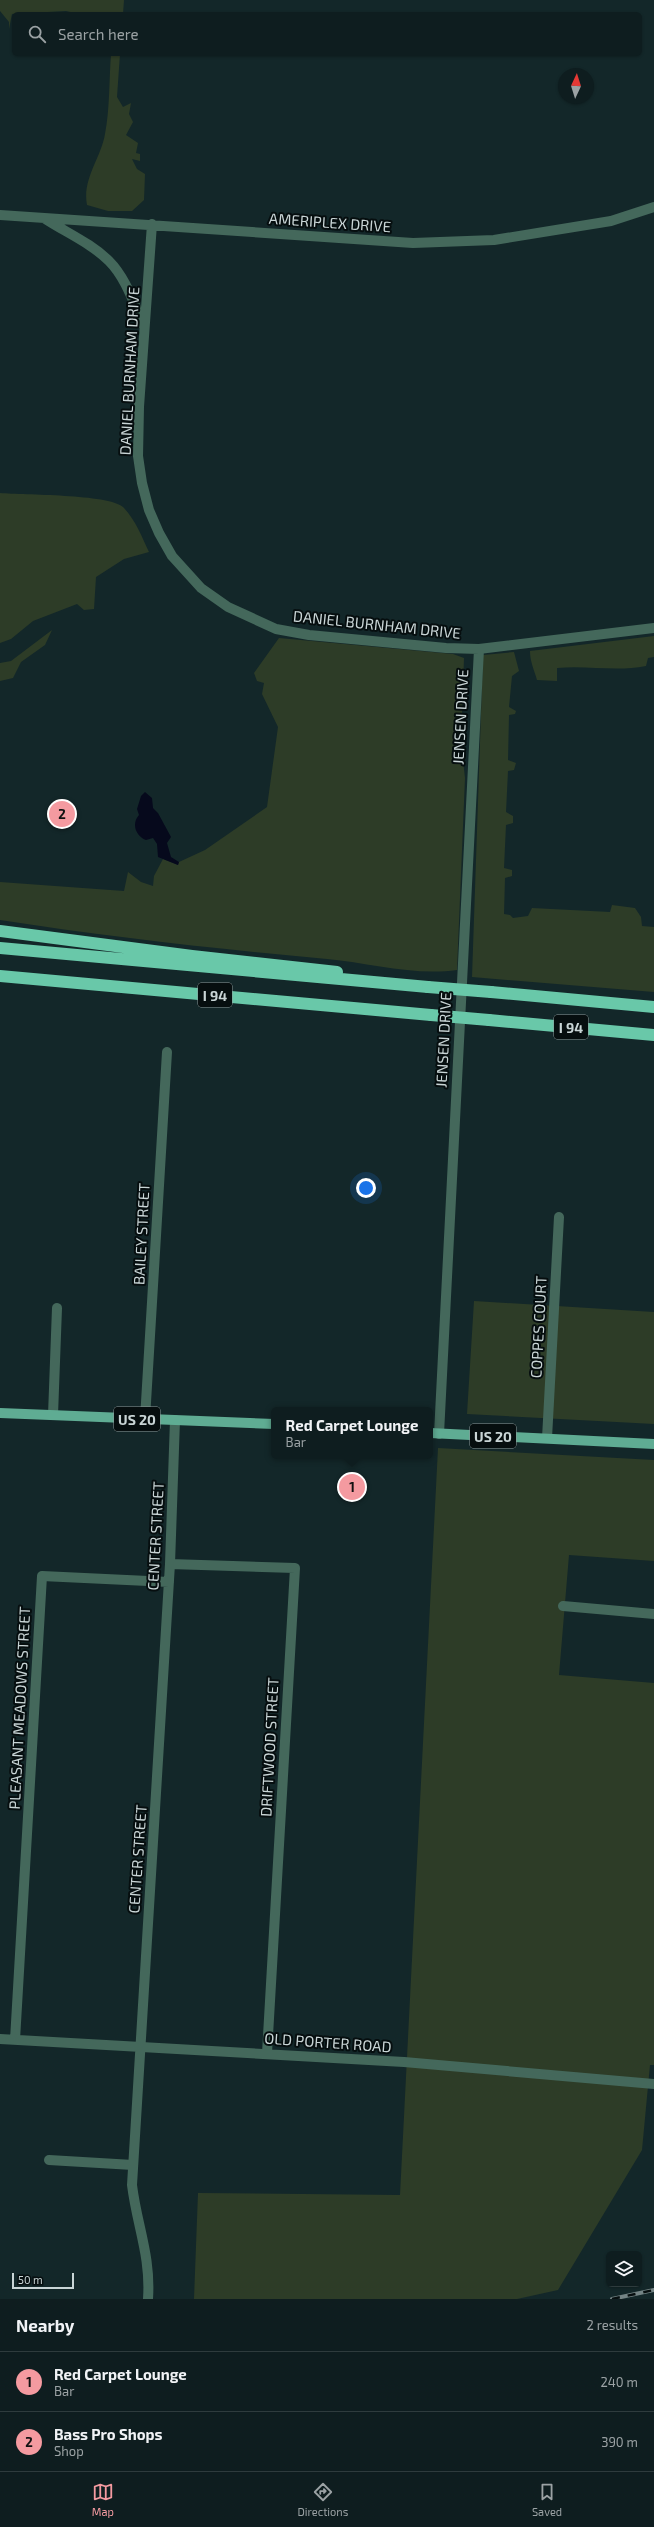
<!DOCTYPE html>
<html lang="en">
<head>
<meta charset="utf-8">
<style>
  :root { --surface:#0e1d1f; --page:#1c2a2c; --text:#f1f3f6; --muted:#9ba2a4; --line:#2e3b3d; --accent:#f49aa0 }
  body { margin:0; font-family:"Exo 2",sans-serif; background:var(--page); color:var(--text) }
  .controls { position:absolute; right:12px; bottom:12px; display:grid; overflow:hidden; border-radius:6px; box-shadow:0 1px 3px #0004 }
  .controls button { width:36px; height:36px; display:grid; place-items:center; padding:0; border:0; border-bottom:1px solid var(--line); background:var(--surface); color:var(--text); font:20px sans-serif }
  .compass { position:absolute; left:558px; top:68px; width:36px; height:36px; border-radius:50%; background:var(--surface); box-shadow:0 1px 3px #0004; rotate:4deg }
  .scale { position:absolute; left:12px; bottom:10px; width:62px; box-sizing:border-box; padding-left:4px; border:2px solid #c9d5d6; border-top:0; font-size:11px; line-height:14px; white-space:nowrap; color:#c9d5d6; -webkit-text-stroke:3px #060e0f; paint-order:stroke }
  .you { position:absolute; left:366px; top:1188px; width:14px; height:14px; margin:-10px; border:3px solid #fff; border-radius:50%; background:#1a73e8; box-shadow:0 0 0 6px #1a73e833 }
  .badge { display:grid; place-items:center; width:26px; height:26px; border-radius:50%; background:var(--accent); color:#111; font-size:13px; font-weight:700 }
  .pin { position:absolute; translate:-50% -50%; border:2px solid #fff; box-shadow:0 1px 4px #0006 }
  .popup { position:absolute; left:271px; top:1407px; width:162px; height:52px; box-sizing:border-box; display:grid; place-content:center; border-radius:6px; background:var(--surface); filter:drop-shadow(0 1px 3px #0005); font-size:13px; white-space:nowrap; color:var(--muted) }
  .popup b { font-size:15px; color:var(--text) }
  .popup::after { content:''; position:absolute; left:50%; top:100%; margin-left:-8px; border:8px solid transparent; border-top-color:var(--surface) }
  .list { margin:0; padding:0; list-style:none }
  h2 { display:flex; justify-content:space-between; align-items:center; height:52px; margin:0; padding:0 16px; font-size:17px }
  h2 small { font-size:13px; font-weight:400; color:var(--muted) }
  .list li { display:grid; grid-template-columns:26px 1fr auto; gap:12px; align-items:center; box-sizing:border-box; height:60px; padding:0 16px; border-top:1px solid var(--line) }
  .list b { display:block; font-size:15px; white-space:nowrap }
  .list p { margin:0; font-size:13px; white-space:nowrap; color:var(--muted) }
  .list em { font-size:13px; font-style:normal; color:var(--muted) }
  .icon { flex:none; width:22px; height:22px; fill:none; stroke:currentColor; stroke-width:2; stroke-linecap:round; stroke-linejoin:round }
  .map { position:relative; flex:none; width:654px; height:2299px; overflow:hidden }
  .search { position:absolute; background:var(--surface); box-shadow:0 1px 3px #0004; left:12px; right:12px; top:12px; height:44px; display:flex; align-items:center; gap:10px; box-sizing:border-box; padding:0 14px; border-radius:6px; color:var(--muted); font-size:15px }
  .sheet { height:172px; background:var(--surface) }
  nav { display:flex; justify-content:space-around; align-items:center; box-sizing:border-box; height:56px; border-top:1px solid var(--line); background:var(--surface); font-size:11px; color:var(--muted) }
  nav a { display:grid; justify-items:center; gap:2px }
  nav .on { color:var(--accent) }
  .map>svg:first-child { display:block }
  .green { fill:#2d3c27 }
  .water { fill:#06091c }
  .lines { fill:none; stroke-linecap:round; stroke-linejoin:round }
  .minor { stroke:#44685b; stroke-width:10 }
  .major { stroke:#5fac93; stroke-width:10 }
  .highway { stroke:#69c8a9; stroke-width:12 }
  .rail-casing { stroke:#748485; stroke-width:4 }
  .rail { stroke:#060e0f; stroke-width:2.5; stroke-dasharray:8; stroke-linecap:butt }
  .highway-bridge { stroke:#69c8a9; stroke-width:12 }
  .labels { text-anchor:middle; dominant-baseline:central; stroke-width:4; stroke-linejoin:round; paint-order:stroke }
  .shield { fill:#060e0f; stroke:#8e999a; stroke-width:1 }
  .shield-label { font-size:14px; font-weight:bold; fill:#c9d5d6 }
  .street-label { font-size:15px; fill:#c9d5d6; stroke:#060e0f }
</style>
</head>
<body>
<div class="map">
<svg width="654" height="2299" viewBox="0 0 654 2299">
  <rect width="100%" height="100%" fill="#132729"/>
  <path class="green" d="M 0,0 L 124,0 L 123,14 L 79,14 L 66,11 L 12,14 L 9,29 L 9,22 L 0,11 Z
    M 111,54 L 120,54 L 117,97 L 123,107 L 131,103 L 129,114 L 133,122 L 126,135 L 138,143 L 136,153 L 140,154 L 140,161 L 132,159 L 137,169 L 145,174 L 144,200 L 132,211 L 108,211 L 87,205 C 82,179 101,158 105,134 C 110,108 109,80 111,54 Z
    M 0,493 C 24,495 108,494 123,507 C 135,519 142,537 149,552 L 124,559 L 96,577 L 94,609 L 84,610 L 77,604 L 33,621 L 11,639 L 0,643 Z
    M 52,630 L 45,645 L 21,662 L 13,678 L 0,681 L 0,663 L 11,661 Z
    M 654,636 L 654,657 L 648,658 L 646,666 C 616,672 587,665 557,668 L 557,681 L 537,680 C 534,669 530,662 530,651 Z
    M 279,638 L 453,654 L 464,658 L 461,743 L 465,778 L 457,970 C 414,976 370,963 327,959 C 218,949 109,937 0,920 L 0,882 L 124,891 L 128,872 L 141,882 L 153,886 L 154,876 L 163,859 L 178,865 L 179,862 L 205,850 L 267,807 L 278,727 L 262,694 L 264,683 L 257,681 L 254,673 Z
    M 514,652 L 519,671 L 512,676 L 509,707 L 516,711 L 515,714 L 509,715 L 508,760 L 516,763 L 514,770 L 508,771 L 506,812 L 513,816 L 513,823 L 506,825 L 504,868 L 512,870 L 512,876 L 505,878 L 504,914 L 510,915 L 513,918 L 528,916 L 532,908 L 610,912 L 612,905 L 635,908 L 641,917 L 642,926 L 654,927 L 654,992 L 472,977 L 483,655 Z
    M 474,1301 L 654,1312 L 654,1424 L 467,1414 Z
    M 438,1448 L 654,1460 L 654,1561 L 569,1555 L 559,1675 L 654,1683 L 654,2065 L 650,2065 L 642,2150 L 558,2290 L 517,2299 L 194,2299 L 198,2193 L 400,2195 Z"/>
  <path class="water" d="M 145,792 L 152,798 L 153,808 L 158,813 L 171,837 L 167,843 L 171,857 L 179,862 L 178,865 L 158,857 L 157,844 L 153,838 L 146,840 C 136,836 131,824 139,815 L 137,809 L 141,796 Z"/>
  <g class="lines">
    <path class="minor" d="M 0,215 L 413,243 L 494,240 L 611,221 L 654,207
      M 44,218 C 65,232 91,243 109,261 C 126,278 134,304 144,326
      M 152,224 L 139,407 L 138,456 L 142,483 L 149,510 L 159,533 L 172,556 L 201,588 L 228,607 L 276,629 L 309,635 L 446,648 L 479,649 L 654,628
      M 53,1415 L 57,1308
      M 145,1419 L 167,1052
      M 439,1434 L 479,649
      M 547,1438 L 559,1217
      M 170,1564 L 295,1568 L 267,2053
      M 563,1606 L 654,1614
      M 0,2039 L 404,2062 L 654,2084
      M 15,2040 L 42,1576 L 169,1582
      M 49,2160 L 133,2165
      M 148,2299 C 151,2256 137,2226 132,2185 L 170,1564 L 175,1420"/>
    <path class="major" d="M 0,1413 L 274,1424
      M 430,1433 L 654,1444"/>
    <path class="highway" d="M 0,931 L 192,956 L 337,972
      M 0,948 L 428,987
      M 0,976 L 431,1015
      M 491,992 L 654,1007
      M 489,1020 L 654,1035"/>
    <g class="rail-casing">
      <path id="rail" d="M 612,2299 L 654,2290"/>
    </g>
    <use href="#rail" class="rail"/>
    <path class="highway-bridge" d="M 428,987 L 491,992
      M 431,1015 L 489,1020"/>
  </g>
  <g class="labels">
    <g class="shield">
      <rect x="198" y="983" width="34" height="24" rx="3"/>
      <rect x="554" y="1015" width="34" height="24" rx="3"/>
      <rect x="114" y="1407" width="46" height="24" rx="3"/>
      <rect x="470" y="1424" width="46" height="24" rx="3"/>
    </g>
    <g class="shield-label">
      <text x="215" y="995">I 94</text>
      <text x="571" y="1027">I 94</text>
      <text x="137" y="1419">US 20</text>
      <text x="493" y="1436">US 20</text>
    </g>
    <g class="street-label">
      <text transform="translate(330 222) rotate(4)">AMERIPLEX DRIVE</text>
      <text transform="translate(129 371) rotate(-87)">DANIEL BURNHAM DRIVE</text>
      <text transform="translate(377 624) rotate(6)">DANIEL BURNHAM DRIVE</text>
      <text transform="translate(460 717) rotate(-87)">JENSEN DRIVE</text>
      <text transform="translate(443 1040) rotate(-87)">JENSEN DRIVE</text>
      <text transform="translate(141 1234) rotate(-87)">BAILEY STREET</text>
      <text transform="translate(538 1327) rotate(-87)">COPPES COURT</text>
      <text transform="translate(155 1536) rotate(-87)">CENTER STREET</text>
      <text transform="translate(19 1708) rotate(-87)">PLEASANT MEADOWS STREET</text>
      <text transform="translate(269 1747) rotate(-87)">DRIFTWOOD STREET</text>
      <text transform="translate(137 1859) rotate(-86)">CENTER STREET</text>
      <text transform="translate(328 2042) rotate(4)">OLD PORTER ROAD</text>
    </g>
  </g>
</svg>
<div class="controls">
<button><svg class="icon" aria-label="layers" viewBox="0 0 24 24"><path d="M12 4l9 5-9 5-9-5zM3 14l9 5 9-5"/></svg></button>
</div>
<svg class="compass" viewBox="-18 -18 36 36"><path d="M0-13l5 13h-10z" fill="#e53935"/><path d="M0 13l5-13h-10z" fill="#9ba2a4"/></svg>
<div class="scale">50 m</div>
<div class="you"></div>
<div class="pin badge" style="left:352px;top:1487px">1</div>
<div class="popup"><b>Red Carpet Lounge</b>Bar</div>
<div class="pin badge" style="left:62px;top:814px">2</div>
<div class="search"><svg class="icon" aria-label="search" viewBox="0 0 24 24"><circle cx="10" cy="10" r="6"/><path d="M15 15l6 6"/></svg>Search here</div>
</div>
<section class="sheet">
<h2>Nearby<small>2 results</small></h2>
<ul class="list">
<li><span class="badge">1</span><div><b>Red Carpet Lounge</b><p>Bar</p></div><em>240 m</em></li>
<li><span class="badge">2</span><div><b>Bass Pro Shops</b><p>Shop</p></div><em>390 m</em></li>
</ul>
</section>
<nav>
<a class="on"><svg class="icon" aria-label="map" viewBox="0 0 24 24"><path d="M3 6l6-2 6 2 6-2v14l-6 2-6-2-6 2zM9 4v14M15 6v14"/></svg>Map</a>
<a><svg class="icon" aria-label="directions" viewBox="0 0 24 24"><path d="M12 3l9 9-9 9-9-9zM9 14v-3h6M13 9l2 2-2 2"/></svg>Directions</a>
<a><svg class="icon" aria-label="saved" viewBox="0 0 24 24"><path d="M7 4h10v16l-5-4-5 4z"/></svg>Saved</a>
</nav>
</body>
</html>
